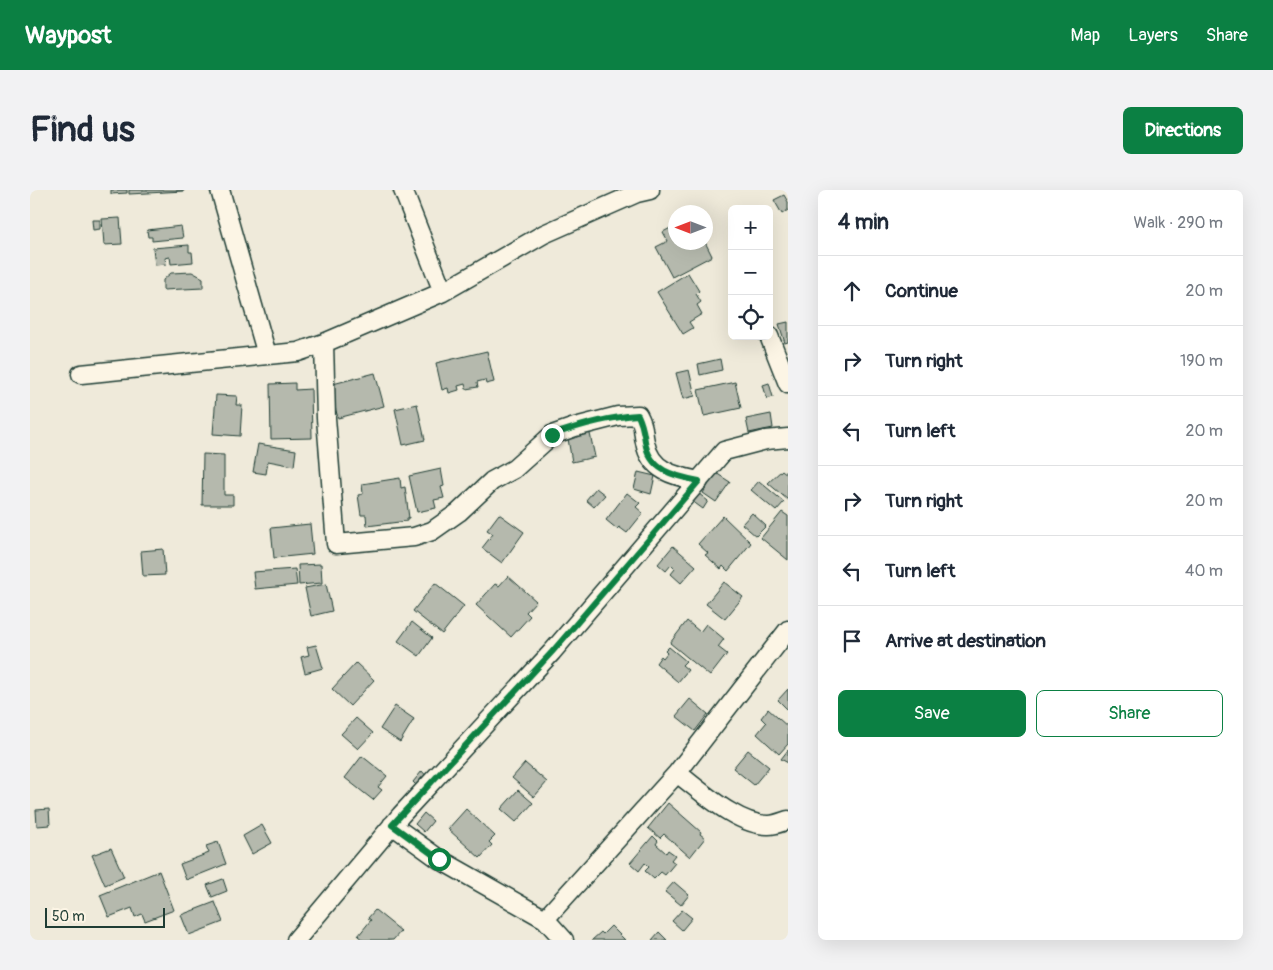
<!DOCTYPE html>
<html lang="en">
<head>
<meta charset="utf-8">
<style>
  :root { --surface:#fff; --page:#f2f2f3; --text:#1f2937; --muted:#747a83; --line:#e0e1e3; --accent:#0b8043 }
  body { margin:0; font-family:Pangolin,sans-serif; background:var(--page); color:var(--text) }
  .controls { position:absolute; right:15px; top:15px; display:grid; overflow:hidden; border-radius:8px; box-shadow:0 5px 20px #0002 }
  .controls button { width:45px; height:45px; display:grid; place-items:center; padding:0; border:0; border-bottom:1px solid var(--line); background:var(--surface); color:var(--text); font:25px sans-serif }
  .compass { position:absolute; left:638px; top:15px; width:45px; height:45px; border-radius:50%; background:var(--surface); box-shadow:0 5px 20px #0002; rotate:270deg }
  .scale { position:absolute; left:15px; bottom:12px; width:120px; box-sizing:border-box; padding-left:5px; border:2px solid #1f3d34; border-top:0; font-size:14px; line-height:18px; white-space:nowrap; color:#1f3d34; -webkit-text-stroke:4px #fcf5e5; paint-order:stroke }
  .stop { position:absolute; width:15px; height:15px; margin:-11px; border:4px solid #0b8043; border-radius:50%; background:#fff }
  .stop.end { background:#0b8043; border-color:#fff; box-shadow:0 1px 5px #0008 }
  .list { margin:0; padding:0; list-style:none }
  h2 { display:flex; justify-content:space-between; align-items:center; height:65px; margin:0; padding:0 20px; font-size:21px }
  h2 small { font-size:16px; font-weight:400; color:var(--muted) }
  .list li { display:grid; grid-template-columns:32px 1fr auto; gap:15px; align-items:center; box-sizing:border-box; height:70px; padding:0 20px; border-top:1px solid var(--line) }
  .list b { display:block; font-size:19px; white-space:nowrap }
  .list em { font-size:16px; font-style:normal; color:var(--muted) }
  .actions { display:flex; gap:10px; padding:15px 20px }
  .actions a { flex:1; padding:11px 0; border:1px solid var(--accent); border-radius:8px; text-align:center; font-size:18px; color:var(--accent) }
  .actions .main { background:var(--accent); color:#fff }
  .icon { flex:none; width:28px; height:28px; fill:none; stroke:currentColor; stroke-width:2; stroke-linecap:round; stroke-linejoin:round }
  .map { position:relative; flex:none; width:758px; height:750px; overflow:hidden; border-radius:8px }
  header { display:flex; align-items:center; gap:30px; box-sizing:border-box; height:70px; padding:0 25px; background:var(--accent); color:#fff }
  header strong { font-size:24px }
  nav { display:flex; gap:28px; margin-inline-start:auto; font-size:18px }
  .intro { display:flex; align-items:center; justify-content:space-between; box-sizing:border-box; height:120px; padding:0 30px }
  h1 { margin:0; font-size:35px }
  .button { padding:12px 22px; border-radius:8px; background:var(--accent); color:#fff; font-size:18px; font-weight:700 }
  main { display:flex; gap:30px; padding:0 30px }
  aside { flex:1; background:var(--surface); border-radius:8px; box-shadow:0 5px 20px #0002 }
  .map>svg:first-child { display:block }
  .building { fill:#b5b9ad; stroke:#1f3d34 }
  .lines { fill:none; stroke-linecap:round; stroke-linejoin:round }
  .minor-casing { stroke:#1f3d34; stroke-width:21 }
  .minor { stroke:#fcf5e5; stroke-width:18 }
  .route { stroke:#0b8043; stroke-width:6 }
</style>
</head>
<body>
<header>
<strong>Waypost</strong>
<nav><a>Map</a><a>Layers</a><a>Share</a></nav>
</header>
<div class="intro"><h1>Find us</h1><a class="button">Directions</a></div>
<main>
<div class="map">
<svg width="758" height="750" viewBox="0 0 758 750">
  <rect width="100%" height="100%" fill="#efeada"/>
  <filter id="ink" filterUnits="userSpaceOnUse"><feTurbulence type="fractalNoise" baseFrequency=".02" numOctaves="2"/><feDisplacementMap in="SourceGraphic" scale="10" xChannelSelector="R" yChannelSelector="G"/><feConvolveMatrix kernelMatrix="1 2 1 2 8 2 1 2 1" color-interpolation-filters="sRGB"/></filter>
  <g filter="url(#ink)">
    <path class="building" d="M 81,0 L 97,0 L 97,3 L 81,4 Z
      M 99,0 L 154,0 L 154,1 L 99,4 Z
      M 754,5 L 758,12 L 758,20 L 752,24 L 744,10 Z
      M 90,28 L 92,54 L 74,55 L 72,29 Z
      M 62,30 L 70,30 L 70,39 L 63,40 Z
      M 646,35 L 646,52 L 675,52 L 682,66 L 642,87 L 626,57 L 638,51 L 633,42 Z
      M 151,36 L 153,48 L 122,51 L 122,47 L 118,47 L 117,40 Z
      M 159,55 L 159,62 L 162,62 L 163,72 L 141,74 L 140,67 L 135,68 L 136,74 L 125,75 L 123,58 Z
      M 162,82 L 173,88 L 173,98 L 133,100 L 133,90 L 141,83 Z
      M 658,83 L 669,101 L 666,104 L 671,112 L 667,115 L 672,124 L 659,132 L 663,138 L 653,144 L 627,102 Z
      M 758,132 L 758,152 L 755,153 L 749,134 Z
      M 457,161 L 464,192 L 456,194 L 455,190 L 447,192 L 448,197 L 436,199 L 435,194 L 428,196 L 429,200 L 419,203 L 418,198 L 412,200 L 406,173 Z
      M 690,169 L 692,180 L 670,185 L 668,174 Z
      M 659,180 L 665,206 L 653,209 L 646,183 Z
      M 345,183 L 354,216 L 308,228 L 299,195 Z
      M 705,192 L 711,218 L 674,226 L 668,200 Z
      M 265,193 L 265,200 L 281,199 L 282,248 L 241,249 L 240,194 Z
      M 739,193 L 743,207 L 737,209 L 733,195 Z
      M 186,205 L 207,206 L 206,215 L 212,215 L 210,246 L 183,244 Z
      M 387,214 L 395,250 L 373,255 L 365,219 Z
      M 741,224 L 743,238 L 719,243 L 716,229 Z
      M 559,239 L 565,267 L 542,272 L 537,243 Z
      M 228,254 L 266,260 L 264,276 L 238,271 L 236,284 L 223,282 Z
      M 173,264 L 194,265 L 194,305 L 203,305 L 203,315 L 172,315 Z
      M 411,279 L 414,296 L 411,297 L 414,308 L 404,310 L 406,318 L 387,322 L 379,286 Z
      M 752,280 L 758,285 L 758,310 L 738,293 Z
      M 608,282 L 625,286 L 621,304 L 604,299 Z
      M 686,283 L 700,292 L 686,312 L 673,303 Z
      M 370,288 L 371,298 L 375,297 L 379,328 L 377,328 L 377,331 L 337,336 L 336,325 L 331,325 L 328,305 L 333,304 L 332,294 Z
      M 729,291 L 754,312 L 746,321 L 721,300 Z
      M 566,298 L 575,305 L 564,317 L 556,310 Z
      M 597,303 L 610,313 L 606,317 L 613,323 L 597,343 L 589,337 L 587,339 L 576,330 Z
      M 668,303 L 678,311 L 673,319 L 662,311 Z
      M 752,322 L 758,326 L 758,370 L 731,348 Z
      M 722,323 L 736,336 L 726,346 L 712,334 Z
      M 469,324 L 494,342 L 472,373 L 452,358 L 463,344 L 457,340 Z
      M 693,326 L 721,353 L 698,381 L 693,376 L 691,379 L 675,365 L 678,363 L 668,354 Z
      M 280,334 L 283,364 L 244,368 L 241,338 Z
      M 643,356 L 666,376 L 651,393 L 641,384 L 645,379 L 641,375 L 636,381 L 628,374 Z
      M 133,359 L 135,385 L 113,386 L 111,361 Z
      M 291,374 L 292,393 L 269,395 L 268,375 Z
      M 265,379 L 267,395 L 225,399 L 223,382 Z
      M 478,386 L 506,411 L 496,422 L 500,426 L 481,447 L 446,415 L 465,394 L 469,396 Z
      M 694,392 L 713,407 L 695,429 L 676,414 Z
      M 405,393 L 434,416 L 412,444 L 383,421 Z
      M 296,394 L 302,421 L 281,426 L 275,398 Z
      M 657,431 L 670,442 L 676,434 L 694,449 L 688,457 L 697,464 L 680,486 L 640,453 Z
      M 382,432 L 402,448 L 389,466 L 368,451 Z
      M 286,455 L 293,478 L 275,483 L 271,467 L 279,465 L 277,457 Z
      M 639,457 L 656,471 L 652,475 L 658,480 L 648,492 L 626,473 L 631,466 L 633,468 L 637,463 L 635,461 Z
      M 326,473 L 344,490 L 320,516 L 302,499 Z
      M 758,499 L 758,520 L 748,510 Z
      M 660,509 L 678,524 L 665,541 L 646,526 Z
      M 365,516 L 384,529 L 370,552 L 350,539 Z
      M 738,519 L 758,537 L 758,554 L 749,564 L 727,544 L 736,533 L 731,528 Z
      M 326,528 L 343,543 L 328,559 L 311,544 Z
      M 718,560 L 739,577 L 724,595 L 703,578 Z
      M 758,560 L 758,573 L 751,569 Z
      M 332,566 L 357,586 L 348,597 L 352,600 L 343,610 L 315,588 Z
      M 495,573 L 517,592 L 504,607 L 482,588 Z
      M 392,581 L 398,588 L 389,598 L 383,592 Z
      M 488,600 L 503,613 L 486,632 L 471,619 Z
      M 638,613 L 671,642 L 670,644 L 675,648 L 660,667 L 634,644 L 630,648 L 618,638 Z
      M 19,619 L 20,635 L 7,636 L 6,620 Z
      M 436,619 L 465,646 L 459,652 L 462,655 L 450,668 L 418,639 Z
      M 394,623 L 403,631 L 394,642 L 385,634 Z
      M 232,635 L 242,653 L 222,664 L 213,646 Z
      M 623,646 L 628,651 L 626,654 L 636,663 L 638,660 L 645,665 L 641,670 L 645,673 L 635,685 L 631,682 L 624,689 L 615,681 L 619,677 L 615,673 L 609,681 L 600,673 Z
      M 188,652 L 196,674 L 156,690 L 150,674 L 179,663 L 176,656 Z
      M 81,658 L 94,687 L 75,695 L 62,665 Z
      M 129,681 L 144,720 L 115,731 L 112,724 L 105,727 L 102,718 L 79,727 L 70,705 Z
      M 193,689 L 197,701 L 182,707 L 177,695 Z
      M 644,692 L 659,705 L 651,715 L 635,702 Z
      M 185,712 L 193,732 L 159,745 L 151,725 Z
      M 345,720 L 371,741 L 363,750 L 333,750 L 328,746 L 341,730 L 338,728 Z
      M 652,720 L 662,728 L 652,740 L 642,731 Z
      M 581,736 L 595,750 L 562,750 L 571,742 L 573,744 Z
      M 629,742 L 637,750 L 622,750 Z"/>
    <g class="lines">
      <g class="minor-casing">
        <path id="minor" d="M 190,0 L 237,165
          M 373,0 L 413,102
          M 739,146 L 758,194
          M 294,153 L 296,228 L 306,354 L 384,347 L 402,341 L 429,322 L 462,291 L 484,279 L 522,245 L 545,237 L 588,226 L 608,225 C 615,238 612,238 615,252 C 620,281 644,286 669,291
          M 51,184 L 268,162 L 294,153 L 413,102 L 514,44 L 607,3 L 620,0
          M 647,583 C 671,601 708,636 739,635 C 745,635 752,632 758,630
          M 362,635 L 409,669 L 515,729 L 534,750
          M 515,729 L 647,583 L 758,440
          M 266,750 L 371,625 L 522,462 L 694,261 L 736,250 L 758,248"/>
      </g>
      <use href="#minor" class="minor"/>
    </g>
  </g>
  <g class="lines" filter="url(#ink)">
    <path class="route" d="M 409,669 L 362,635 L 522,462 L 669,291 C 644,286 619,281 615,251 C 613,239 613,236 608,225 C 578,227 550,235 522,245"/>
  </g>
</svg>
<div class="controls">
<button>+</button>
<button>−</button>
<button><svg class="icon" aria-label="locate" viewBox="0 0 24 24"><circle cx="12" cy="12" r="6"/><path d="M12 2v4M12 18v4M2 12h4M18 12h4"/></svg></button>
</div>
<svg class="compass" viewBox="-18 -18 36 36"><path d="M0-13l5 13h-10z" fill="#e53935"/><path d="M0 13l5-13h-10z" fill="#747a83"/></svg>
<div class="scale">50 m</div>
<div class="stop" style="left:409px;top:669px"></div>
<div class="stop end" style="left:522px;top:245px"></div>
</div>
<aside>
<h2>4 min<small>Walk · 290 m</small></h2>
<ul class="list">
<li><svg class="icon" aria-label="ahead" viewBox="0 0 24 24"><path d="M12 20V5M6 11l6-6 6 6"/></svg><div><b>Continue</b></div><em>20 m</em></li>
<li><svg class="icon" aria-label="right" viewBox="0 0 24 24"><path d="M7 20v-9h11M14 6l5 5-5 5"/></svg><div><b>Turn right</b></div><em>190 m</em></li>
<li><svg class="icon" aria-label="left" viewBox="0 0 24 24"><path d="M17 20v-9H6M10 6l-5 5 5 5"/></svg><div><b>Turn left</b></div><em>20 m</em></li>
<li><svg class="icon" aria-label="right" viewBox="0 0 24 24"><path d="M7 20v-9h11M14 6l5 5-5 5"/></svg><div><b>Turn right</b></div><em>20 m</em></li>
<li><svg class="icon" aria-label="left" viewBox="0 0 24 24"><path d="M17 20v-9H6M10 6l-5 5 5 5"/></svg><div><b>Turn left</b></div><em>40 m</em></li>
<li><svg class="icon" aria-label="arrive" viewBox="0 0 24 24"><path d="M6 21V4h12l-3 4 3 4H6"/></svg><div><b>Arrive at destination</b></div></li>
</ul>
<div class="actions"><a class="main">Save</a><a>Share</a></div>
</aside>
</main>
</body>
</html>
